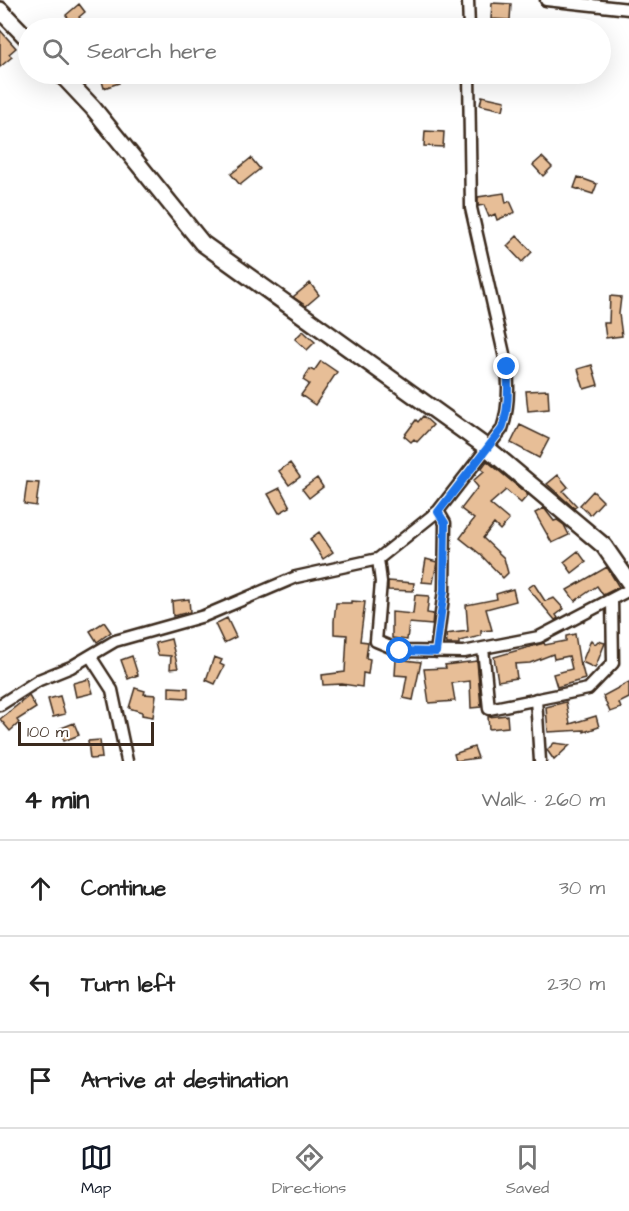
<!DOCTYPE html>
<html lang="en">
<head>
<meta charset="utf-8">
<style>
  :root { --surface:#fff; --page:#f6f6f6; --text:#222; --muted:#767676; --line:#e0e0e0; --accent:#111827 }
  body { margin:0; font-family:"Architects Daughter",sans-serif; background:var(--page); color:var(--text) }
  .scale { position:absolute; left:18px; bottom:15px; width:136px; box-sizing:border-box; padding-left:6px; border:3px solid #3b2a1e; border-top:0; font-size:16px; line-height:21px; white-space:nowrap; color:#3b2a1e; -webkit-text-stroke:4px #fff; paint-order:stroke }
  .stop { position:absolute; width:18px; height:18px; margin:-14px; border:4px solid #1a73e8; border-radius:50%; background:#fff }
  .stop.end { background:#1a73e8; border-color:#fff; box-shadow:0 2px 6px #0008 }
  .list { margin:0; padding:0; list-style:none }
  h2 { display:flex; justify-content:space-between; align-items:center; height:78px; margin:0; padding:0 24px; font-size:26px }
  h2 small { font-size:20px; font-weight:400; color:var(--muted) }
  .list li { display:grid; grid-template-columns:39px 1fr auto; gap:18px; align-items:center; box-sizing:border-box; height:96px; padding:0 24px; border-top:2px solid var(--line) }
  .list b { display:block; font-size:22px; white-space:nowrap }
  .list em { font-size:20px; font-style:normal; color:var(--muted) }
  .icon { flex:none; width:33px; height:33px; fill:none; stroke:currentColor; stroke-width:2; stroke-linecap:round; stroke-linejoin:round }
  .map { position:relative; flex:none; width:629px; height:761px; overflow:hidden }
  .search { position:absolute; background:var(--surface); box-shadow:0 6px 24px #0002; left:18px; right:18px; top:18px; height:66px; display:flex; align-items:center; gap:15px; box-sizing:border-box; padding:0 21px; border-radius:33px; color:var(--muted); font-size:22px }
  .sheet { height:366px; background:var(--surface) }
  nav { display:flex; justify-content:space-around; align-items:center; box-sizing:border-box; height:84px; border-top:2px solid var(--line); background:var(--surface); font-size:16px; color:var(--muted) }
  nav a { display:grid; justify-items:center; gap:3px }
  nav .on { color:var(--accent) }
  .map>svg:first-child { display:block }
  .building { fill:#e7be97; stroke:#3b2a1e; stroke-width:1.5 }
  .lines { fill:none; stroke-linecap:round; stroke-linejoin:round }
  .street-casing { stroke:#3b2a1e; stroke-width:15 }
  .secondary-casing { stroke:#3b2a1e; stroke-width:20 }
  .street { stroke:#fff; stroke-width:10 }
  .secondary { stroke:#fff; stroke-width:15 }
  .route { stroke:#1a73e8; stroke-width:8 }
</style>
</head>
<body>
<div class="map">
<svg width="629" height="761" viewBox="0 0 629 761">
  <rect width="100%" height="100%" fill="#fff"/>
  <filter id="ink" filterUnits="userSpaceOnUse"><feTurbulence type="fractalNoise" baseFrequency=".0167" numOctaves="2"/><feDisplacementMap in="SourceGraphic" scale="12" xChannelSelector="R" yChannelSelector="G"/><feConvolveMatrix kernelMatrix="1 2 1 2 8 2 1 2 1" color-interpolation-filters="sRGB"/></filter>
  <g filter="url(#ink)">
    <path class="building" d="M 492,3 L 511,4 L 510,20 L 491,19 Z
      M 79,4 L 85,12 L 79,17 L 89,28 L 76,28 L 66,15 Z
      M 0,30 L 16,48 L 9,54 L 12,57 L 0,67 Z
      M 100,74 L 116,74 L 119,83 L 104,88 Z
      M 482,96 L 505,101 L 503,110 L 480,105 Z
      M 425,131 L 444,132 L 443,147 L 424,146 Z
      M 542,157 L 552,167 L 543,176 L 533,165 Z
      M 251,158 L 260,169 L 240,185 L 231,174 Z
      M 578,177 L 597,184 L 593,194 L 574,188 Z
      M 504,193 L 506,203 L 510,201 L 515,212 L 497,220 L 495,214 L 489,217 L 484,205 L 478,206 L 478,197 Z
      M 517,236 L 532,252 L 522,262 L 507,246 Z
      M 310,283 L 319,295 L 306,306 L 293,297 Z
      M 610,296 L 621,297 L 619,314 L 622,336 L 606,338 L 604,323 L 609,323 Z
      M 303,331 L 315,342 L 307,350 L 295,339 Z
      M 321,361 L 337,372 L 315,405 L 301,395 L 309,384 L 303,380 L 310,369 L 314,371 Z
      M 592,365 L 598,385 L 584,389 L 578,369 Z
      M 548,390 L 549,409 L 528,411 L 526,391 Z
      M 423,416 L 433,425 L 417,442 L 414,439 L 411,442 L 404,436 L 416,420 L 418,422 Z
      M 520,425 L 549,439 L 539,458 L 511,443 Z
      M 487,461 L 528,495 L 521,503 L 506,490 L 490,504 L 509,520 L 500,530 L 494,524 L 483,538 L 504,558 L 508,573 L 503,578 L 480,554 L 460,538 L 474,519 L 461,509 L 478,487 L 473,481 L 484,471 L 481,469 Z
      M 290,463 L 300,477 L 289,485 L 279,471 Z
      M 558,475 L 568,487 L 563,491 L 577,506 L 574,508 L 547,484 Z
      M 317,478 L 323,487 L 309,498 L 302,489 Z
      M 27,482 L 39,483 L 36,506 L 24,504 Z
      M 280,488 L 290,507 L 279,513 L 268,494 Z
      M 593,491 L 603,501 L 590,515 L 580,505 Z
      M 544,508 L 554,521 L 557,520 L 564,525 L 569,535 L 552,543 L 535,513 Z
      M 319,532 L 333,552 L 323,559 L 310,539 Z
      M 578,551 L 586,562 L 572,573 L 564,562 Z
      M 426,559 L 437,562 L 433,583 L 422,582 Z
      M 607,567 L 619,587 L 603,595 L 597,586 L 575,601 L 567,590 Z
      M 388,581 L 414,583 L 413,591 L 388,590 Z
      M 534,584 L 545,601 L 554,598 L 564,609 L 556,615 L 558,618 L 555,620 L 528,588 Z
      M 513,589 L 516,601 L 486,609 L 492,630 L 481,631 L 481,636 L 459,641 L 459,644 L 447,644 L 446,634 L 468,631 L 466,605 L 497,599 L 496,594 Z
      M 415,595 L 429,596 L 427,613 L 433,614 L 432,625 L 409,623 L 407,640 L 392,638 L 392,612 L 413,614 Z
      M 189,599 L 190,612 L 173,616 L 172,601 Z
      M 351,601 L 365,602 L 360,641 L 368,642 L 366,658 L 370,659 L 368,674 L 363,673 L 362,687 L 342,684 L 323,685 L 322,675 L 345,672 L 347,635 L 334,634 L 334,621 L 336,603 L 351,603 Z
      M 227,618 L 236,637 L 224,643 L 215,624 Z
      M 104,622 L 111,632 L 97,642 L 90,631 Z
      M 575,634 L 580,666 L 581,663 L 585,679 L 557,687 L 553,674 L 572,669 L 569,656 L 554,659 L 553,654 L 530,663 L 515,664 L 517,678 L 498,681 L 494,657 L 544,643 L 545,645 L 566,641 L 566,636 Z
      M 171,639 L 178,668 L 170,669 L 171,656 L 158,655 L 155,643 Z
      M 591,640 L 595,644 L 598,641 L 605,643 L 595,668 L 582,662 Z
      M 132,656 L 138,675 L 128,679 L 121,660 Z
      M 214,657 L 222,660 L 220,664 L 224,666 L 215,684 L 206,680 Z
      M 396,659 L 421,662 L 413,700 L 403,698 L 407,676 L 395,675 Z
      M 477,661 L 481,707 L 471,708 L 470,681 L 452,683 L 455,701 L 429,703 L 424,669 L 446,668 L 445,665 Z
      M 89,679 L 93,693 L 76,697 L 73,683 Z
      M 629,682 L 629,698 L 619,703 L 621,708 L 610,712 L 603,696 Z
      M 169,687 L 188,688 L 188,698 L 169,697 Z
      M 135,688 L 145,691 L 144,694 L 156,695 L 153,717 L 142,715 L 142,712 L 129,708 Z
      M 29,696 L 36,708 L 17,720 L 19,723 L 10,731 L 0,719 Z
      M 60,696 L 65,714 L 53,717 L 48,699 Z
      M 566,702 L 570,724 L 596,716 L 599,727 L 584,732 L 584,730 L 548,732 L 546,707 Z
      M 507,715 L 508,727 L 489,729 L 488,717 Z
      M 74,723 L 79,735 L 64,741 L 59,729 Z
      M 100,740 L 102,758 L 90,759 L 88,741 Z
      M 554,743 L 570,745 L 554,760 L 547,750 Z
      M 474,747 L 478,758 L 456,761 L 454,754 Z"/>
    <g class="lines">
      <g class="street-casing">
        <path id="street" d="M 468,0 L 469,28
          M 546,0 L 629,9
          M 378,559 L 381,582 L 376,641 L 400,651 L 464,652 L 483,648 L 539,637 L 629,590
          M 483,648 L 489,709 L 588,689 L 613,663 L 612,599
          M 436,652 L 444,590 L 445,523 L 438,511
          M 90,656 L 112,690 L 127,761
          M 536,699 L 540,761
          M 0,705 L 39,680 L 71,667 L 115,641 L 204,616 L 296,577 L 378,559 L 438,511 L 502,429 C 509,409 509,389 507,367 L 471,208 L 469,74"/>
      </g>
      <g class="secondary-casing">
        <path id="secondary" d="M 0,10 L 28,39
          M 61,74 L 93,108 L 202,243 L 486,447 L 604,546 L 629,582"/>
      </g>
      <use href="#street" class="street"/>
      <use href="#secondary" class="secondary"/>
    </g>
  </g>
  <g class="lines" filter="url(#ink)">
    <path class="route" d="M 400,651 L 436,652 L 444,590 L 445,523 L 438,512 L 502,429 C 509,409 509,389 507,367"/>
  </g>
</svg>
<div class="scale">100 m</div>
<div class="stop" style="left:400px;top:651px"></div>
<div class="stop end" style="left:507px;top:367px"></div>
<div class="search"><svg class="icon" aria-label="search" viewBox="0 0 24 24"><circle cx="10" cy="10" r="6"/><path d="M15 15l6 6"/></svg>Search here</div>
</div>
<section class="sheet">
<h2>4 min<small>Walk · 260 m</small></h2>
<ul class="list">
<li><svg class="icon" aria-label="ahead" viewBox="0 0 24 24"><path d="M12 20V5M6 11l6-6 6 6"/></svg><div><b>Continue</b></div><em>30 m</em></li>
<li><svg class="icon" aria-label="left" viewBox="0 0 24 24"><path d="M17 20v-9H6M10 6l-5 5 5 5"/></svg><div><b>Turn left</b></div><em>230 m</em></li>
<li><svg class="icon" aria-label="arrive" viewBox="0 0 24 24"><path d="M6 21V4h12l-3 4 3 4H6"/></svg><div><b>Arrive at destination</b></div></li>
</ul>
</section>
<nav>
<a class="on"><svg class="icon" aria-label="map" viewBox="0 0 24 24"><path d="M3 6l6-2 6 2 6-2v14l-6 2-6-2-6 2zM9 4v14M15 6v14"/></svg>Map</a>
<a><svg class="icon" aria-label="directions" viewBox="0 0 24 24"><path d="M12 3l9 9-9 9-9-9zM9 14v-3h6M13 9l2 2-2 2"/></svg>Directions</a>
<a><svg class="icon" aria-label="saved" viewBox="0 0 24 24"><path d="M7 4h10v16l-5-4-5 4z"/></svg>Saved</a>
</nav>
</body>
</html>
